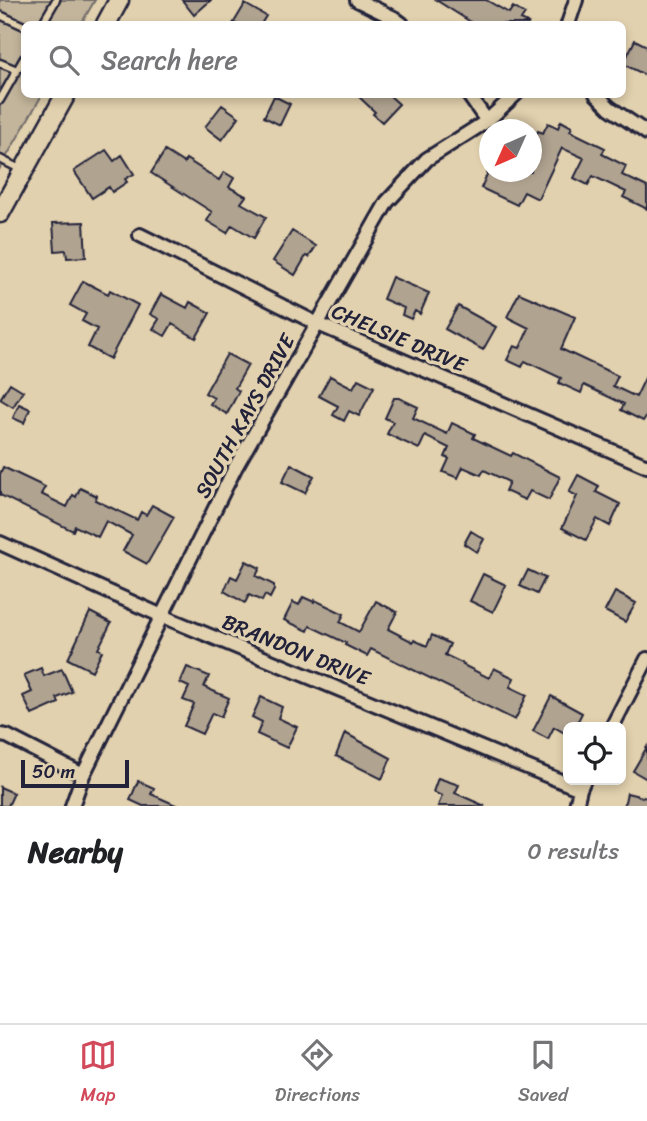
<!DOCTYPE html>
<html lang="en">
<head>
<meta charset="utf-8">
<style>
  :root { --surface:#fff; --page:#f6f6f6; --text:#202124; --muted:#757577; --line:#e0e0e0; --accent:#d1495b }
  body { margin:0; font-family:Sriracha,sans-serif; background:var(--page); color:var(--text) }
  .controls { position:absolute; right:21px; bottom:21px; display:grid; overflow:hidden; border-radius:10px; box-shadow:0 4px 10px #0003 }
  .controls button { width:63px; height:63px; display:grid; place-items:center; padding:0; border:0; border-bottom:2px solid var(--line); background:var(--surface); color:var(--text); font:35px sans-serif }
  .compass { position:absolute; left:479px; top:119px; width:63px; height:63px; border-radius:50%; background:var(--surface); box-shadow:0 4px 10px #0003; rotate:225deg }
  .scale { position:absolute; left:21px; bottom:18px; width:108px; box-sizing:border-box; padding-left:7px; border:4px solid #22223b; border-top:0; font-size:19px; line-height:24px; white-space:nowrap; color:#22223b; -webkit-text-stroke:5px #e2d1ae; paint-order:stroke }
  .list { margin:0; padding:0; list-style:none }
  h2 { display:flex; justify-content:space-between; align-items:center; height:91px; margin:0; padding:0 28px; font-size:30px }
  h2 small { font-size:23px; font-weight:400; color:var(--muted) }
  .icon { flex:none; width:38px; height:38px; fill:none; stroke:currentColor; stroke-width:2; stroke-linecap:round; stroke-linejoin:round }
  .map { position:relative; flex:none; width:647px; height:806px; overflow:hidden }
  .search { position:absolute; background:var(--surface); box-shadow:0 4px 10px #0003; left:21px; right:21px; top:21px; height:77px; display:flex; align-items:center; gap:18px; box-sizing:border-box; padding:0 24px; border-radius:10px; color:var(--muted); font-size:26px }
  .sheet { height:217px; background:var(--surface) }
  nav { display:flex; justify-content:space-around; align-items:center; box-sizing:border-box; height:98px; border-top:2px solid var(--line); background:var(--surface); font-size:19px; color:var(--muted) }
  nav a { display:grid; justify-items:center; gap:4px }
  nav .on { color:var(--accent) }
  .map>svg:first-child { display:block }
  .green { fill:#c3b59b; stroke:#726c6b; stroke-width:2 }
  .building { fill:#b0a390; stroke:#22223b; stroke-width:2 }
  .lines { fill:none; stroke-linecap:round; stroke-linejoin:round }
  .lane-casing { stroke:#22223b; stroke-width:11 }
  .street-casing { stroke:#22223b; stroke-width:18 }
  .secondary-casing { stroke:#22223b; stroke-width:23 }
  .lane { stroke:#e2d1ae; stroke-width:6 }
  .street { stroke:#e2d1ae; stroke-width:12 }
  .secondary { stroke:#e2d1ae; stroke-width:18 }
  .labels { text-anchor:middle; dominant-baseline:central; stroke-width:7; stroke-linejoin:round; paint-order:stroke }
  .street-label { font-size:21px; fill:#22223b; stroke:#e2d1ae }
</style>
</head>
<body>
<div class="map">
<svg width="647" height="806" viewBox="0 0 647 806">
  <rect width="100%" height="100%" fill="#e2d1ae"/>
  <filter id="ink" filterUnits="userSpaceOnUse"><feTurbulence type="fractalNoise" baseFrequency=".0143" numOctaves="2"/><feDisplacementMap in="SourceGraphic" scale="14" xChannelSelector="R" yChannelSelector="G"/><feConvolveMatrix kernelMatrix="1 2 1 2 8 2 1 2 1" color-interpolation-filters="sRGB"/></filter>
  <g filter="url(#ink)">
    <path class="green" d="M 0,0 L 95,0 L 81,24 L 24,24 L 24,94 L 42,95 L 0,168 Z"/>
    <path class="building" d="M 182,0 L 211,0 L 194,15 Z
      M 436,0 L 486,0 L 509,13 L 513,7 L 525,14 L 521,20 L 529,24 L 474,24 Z
      M 245,4 L 266,16 L 261,24 L 233,24 Z
      M 635,40 L 647,46 L 647,76 L 623,64 Z
      M 356,94 L 388,94 L 399,104 L 382,122 L 373,114 L 375,112 Z
      M 274,96 L 290,104 L 280,125 L 264,117 Z
      M 222,105 L 239,117 L 222,140 L 205,127 Z
      M 561,121 L 572,127 L 570,131 L 605,148 L 602,154 L 626,166 L 622,175 L 647,187 L 647,209 L 623,197 L 626,192 L 593,176 L 588,185 L 574,178 L 584,158 L 562,148 L 538,199 L 524,192 L 517,205 L 481,188 L 488,172 L 531,172 L 531,145 L 538,131 L 543,133 L 548,123 L 558,128 Z
      M 106,150 L 114,161 L 122,155 L 134,174 L 125,179 L 127,182 L 112,192 L 109,187 L 92,198 L 74,171 Z
      M 165,151 L 184,163 L 186,159 L 219,180 L 224,172 L 234,178 L 229,187 L 246,196 L 241,203 L 266,217 L 254,238 L 232,225 L 227,233 L 207,221 L 212,212 L 151,173 Z
      M 84,222 L 86,257 L 67,258 L 66,250 L 55,251 L 53,223 Z
      M 292,231 L 316,246 L 309,257 L 306,256 L 295,275 L 273,261 Z
      M 392,277 L 429,293 L 420,314 L 415,311 L 411,319 L 402,315 L 404,308 L 383,299 Z
      M 83,281 L 108,294 L 110,290 L 138,305 L 110,359 L 88,347 L 97,329 L 82,321 L 86,314 L 70,305 Z
      M 519,293 L 575,317 L 561,349 L 618,376 L 613,386 L 636,397 L 647,374 L 647,415 L 643,421 L 621,410 L 624,404 L 584,385 L 581,393 L 559,383 L 561,378 L 525,361 L 522,367 L 507,360 L 514,346 L 520,348 L 529,328 L 507,317 Z
      M 161,294 L 187,308 L 190,302 L 210,313 L 196,338 L 172,324 L 165,336 L 153,329 L 159,319 L 150,314 Z
      M 458,306 L 496,327 L 483,350 L 445,329 Z
      M 227,354 L 248,365 L 235,388 L 239,391 L 227,414 L 210,404 L 214,398 L 205,393 Z
      M 330,376 L 353,388 L 358,379 L 374,387 L 359,416 L 349,411 L 344,421 L 333,415 L 338,406 L 319,396 Z
      M 10,383 L 23,391 L 13,407 L 0,399 Z
      M 394,398 L 399,398 L 418,407 L 413,418 L 447,434 L 452,423 L 475,434 L 473,438 L 511,456 L 513,453 L 560,477 L 549,500 L 530,491 L 525,500 L 505,491 L 509,482 L 484,470 L 481,475 L 463,467 L 458,478 L 443,472 L 449,459 L 445,457 L 449,448 L 425,436 L 419,449 L 387,434 L 393,422 L 385,418 Z
      M 19,404 L 30,409 L 24,423 L 13,418 Z
      M 291,464 L 314,476 L 305,493 L 282,482 Z
      M 3,467 L 45,487 L 41,494 L 67,507 L 73,495 L 76,497 L 80,488 L 97,496 L 95,500 L 137,520 L 141,512 L 146,515 L 152,505 L 174,517 L 147,564 L 123,551 L 132,535 L 106,521 L 98,537 L 75,526 L 73,531 L 0,495 L 0,474 Z
      M 578,475 L 599,486 L 596,492 L 620,504 L 610,526 L 597,519 L 586,540 L 562,528 L 577,496 L 569,492 Z
      M 471,531 L 484,539 L 477,552 L 464,544 Z
      M 246,561 L 260,568 L 256,576 L 274,585 L 274,590 L 270,598 L 265,595 L 262,601 L 249,595 L 245,603 L 224,591 L 231,576 L 237,579 Z
      M 528,570 L 545,578 L 537,594 L 520,586 Z
      M 483,574 L 506,585 L 493,612 L 470,601 Z
      M 615,592 L 636,603 L 625,622 L 605,611 Z
      M 303,597 L 314,602 L 315,600 L 344,614 L 340,622 L 359,632 L 376,601 L 397,612 L 388,629 L 413,642 L 414,640 L 427,646 L 432,635 L 450,644 L 445,655 L 464,664 L 463,665 L 489,678 L 494,668 L 514,678 L 510,687 L 527,695 L 515,720 L 371,649 L 367,656 L 345,645 L 346,643 L 310,626 L 308,631 L 284,620 L 293,602 L 299,605 Z
      M 90,612 L 111,623 L 98,649 L 102,651 L 92,671 L 68,659 Z
      M 187,667 L 209,676 L 204,687 L 229,698 L 221,717 L 212,713 L 202,734 L 184,726 L 194,704 L 183,700 L 189,687 L 180,683 Z
      M 41,668 L 44,676 L 62,669 L 72,692 L 57,698 L 59,703 L 32,715 L 23,696 L 32,692 L 24,675 Z
      M 551,696 L 582,713 L 575,727 L 568,727 L 568,735 L 554,727 L 548,739 L 533,731 Z
      M 261,697 L 282,707 L 278,718 L 297,727 L 287,748 L 257,734 L 262,722 L 252,717 Z
      M 345,733 L 391,758 L 382,779 L 336,756 Z
      M 647,747 L 647,779 L 633,771 Z
      M 438,778 L 459,785 L 455,793 L 485,806 L 438,806 L 442,796 L 433,792 Z
      M 138,781 L 154,788 L 151,794 L 178,806 L 143,806 L 130,800 Z
      M 0,787 L 14,793 L 8,806 L 0,806 Z
      M 627,793 L 647,798 L 647,806 L 624,806 Z"/>
    <g class="lines">
      <g class="lane-casing">
        <path id="lane" d="M 0,15 L 24,26
          M 42,24 L 56,0
          M 0,63 L 17,70
          M 0,100 L 24,58
          M 0,159 L 22,170"/>
      </g>
      <g class="street-casing">
        <path id="street" d="M 357,0 L 394,18 L 402,24
          M 568,24 L 576,0
          M 468,94 L 487,121
          M 596,94 L 610,108 L 647,133
          M 140,235 L 318,324 L 647,466
          M 0,543 L 162,616 L 580,789
          M 612,727 L 647,659
          M 0,735 L 7,736 L 83,775
          M 72,806 L 83,775 L 235,468 L 387,202 L 427,159 L 487,121 L 516,94
          M 576,806 L 580,789 L 584,780"/>
      </g>
      <g class="secondary-casing">
        <path id="secondary" d="M 106,24 L 119,0
          M 0,213 L 66,94"/>
      </g>
      <use href="#lane" class="lane"/>
      <use href="#street" class="street"/>
      <use href="#secondary" class="secondary"/>
    </g>
  </g>
  <g class="labels">
    <g class="street-label">
      <text transform="translate(399 338) rotate(23)">CHELSIE DRIVE</text>
      <text transform="translate(245 416) rotate(-61)">SOUTH KAYS DRIVE</text>
      <text transform="translate(296 650) rotate(22)">BRANDON DRIVE</text>
    </g>
  </g>
</svg>
<div class="controls">
<button><svg class="icon" aria-label="locate" viewBox="0 0 24 24"><circle cx="12" cy="12" r="6"/><path d="M12 2v4M12 18v4M2 12h4M18 12h4"/></svg></button>
</div>
<svg class="compass" viewBox="-18 -18 36 36"><path d="M0-13l5 13h-10z" fill="#e53935"/><path d="M0 13l5-13h-10z" fill="#757577"/></svg>
<div class="scale">50 m</div>
<div class="search"><svg class="icon" aria-label="search" viewBox="0 0 24 24"><circle cx="10" cy="10" r="6"/><path d="M15 15l6 6"/></svg>Search here</div>
</div>
<section class="sheet">
<h2>Nearby<small>0 results</small></h2>
<ul class="list">
</ul>
</section>
<nav>
<a class="on"><svg class="icon" aria-label="map" viewBox="0 0 24 24"><path d="M3 6l6-2 6 2 6-2v14l-6 2-6-2-6 2zM9 4v14M15 6v14"/></svg>Map</a>
<a><svg class="icon" aria-label="directions" viewBox="0 0 24 24"><path d="M12 3l9 9-9 9-9-9zM9 14v-3h6M13 9l2 2-2 2"/></svg>Directions</a>
<a><svg class="icon" aria-label="saved" viewBox="0 0 24 24"><path d="M7 4h10v16l-5-4-5 4z"/></svg>Saved</a>
</nav>
</body>
</html>
